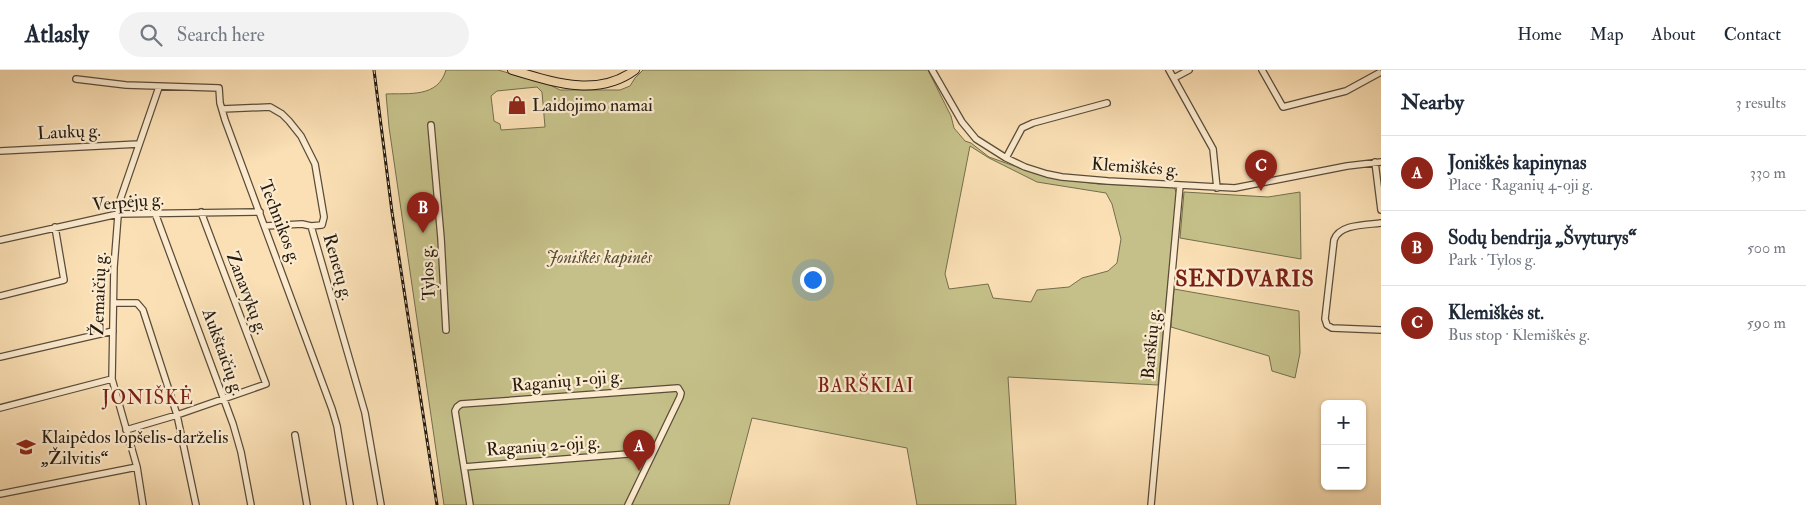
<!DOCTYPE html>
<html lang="en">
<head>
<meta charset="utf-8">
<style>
  :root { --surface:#fff; --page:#f2f2f3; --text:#1f2937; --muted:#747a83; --line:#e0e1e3; --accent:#8f2418 }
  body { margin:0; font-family:"IM FELL Double Pica",serif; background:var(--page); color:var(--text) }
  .controls { position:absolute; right:15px; bottom:15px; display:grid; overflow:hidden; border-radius:8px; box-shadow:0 1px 4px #0004 }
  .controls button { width:45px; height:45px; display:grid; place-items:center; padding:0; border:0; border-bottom:1px solid var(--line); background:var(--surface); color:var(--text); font:25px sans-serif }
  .you { position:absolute; left:812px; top:209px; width:18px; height:18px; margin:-12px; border:4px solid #fff; border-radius:50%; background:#1a73e8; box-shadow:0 0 0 8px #1a73e833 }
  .badge { display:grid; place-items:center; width:32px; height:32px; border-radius:50%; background:var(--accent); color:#fff; font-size:16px; font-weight:700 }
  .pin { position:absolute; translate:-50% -41px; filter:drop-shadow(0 1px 2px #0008) }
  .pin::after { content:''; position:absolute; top:26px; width:18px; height:15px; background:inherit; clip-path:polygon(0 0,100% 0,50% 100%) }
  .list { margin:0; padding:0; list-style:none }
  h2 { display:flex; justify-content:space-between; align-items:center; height:65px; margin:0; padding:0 20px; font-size:21px }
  h2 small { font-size:16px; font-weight:400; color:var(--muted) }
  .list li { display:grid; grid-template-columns:32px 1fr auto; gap:15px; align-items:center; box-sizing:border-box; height:75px; padding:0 20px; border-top:1px solid var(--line) }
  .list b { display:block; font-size:19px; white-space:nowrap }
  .list p { margin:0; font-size:16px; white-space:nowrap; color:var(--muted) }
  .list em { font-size:16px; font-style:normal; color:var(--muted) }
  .icon { flex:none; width:28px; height:28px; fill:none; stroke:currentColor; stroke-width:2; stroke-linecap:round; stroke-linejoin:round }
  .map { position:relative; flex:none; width:1381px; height:435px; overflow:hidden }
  header { display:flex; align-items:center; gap:30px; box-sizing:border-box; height:70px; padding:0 25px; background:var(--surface); border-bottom:1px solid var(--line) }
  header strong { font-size:24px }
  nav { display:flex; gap:28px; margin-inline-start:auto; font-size:18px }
  .search { width:350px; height:45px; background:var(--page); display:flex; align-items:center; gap:12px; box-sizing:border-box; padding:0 18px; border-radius:28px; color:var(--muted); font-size:19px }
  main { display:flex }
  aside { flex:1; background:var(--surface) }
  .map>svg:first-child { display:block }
  .green { fill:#c5c089; stroke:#746e4d; fill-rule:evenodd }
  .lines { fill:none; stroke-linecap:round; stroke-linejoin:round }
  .minor-casing { stroke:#5a4c3a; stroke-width:8 }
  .major-casing { stroke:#241b11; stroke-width:10 }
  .minor { stroke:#fcebcf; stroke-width:5.5 }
  .major { stroke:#fbe0b5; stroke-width:8 }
  .rail-casing { stroke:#241b11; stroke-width:3 }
  .rail { stroke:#fcebcf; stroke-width:1; stroke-dasharray:4; stroke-linecap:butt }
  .labels { text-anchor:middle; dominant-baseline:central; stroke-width:4.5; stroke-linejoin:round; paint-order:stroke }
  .poi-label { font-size:18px; fill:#241b11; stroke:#fcebcf; text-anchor:start }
  .street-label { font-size:18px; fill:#241b11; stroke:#fcebcf }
  .park-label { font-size:18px; font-style:italic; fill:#544d35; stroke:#fcebcf }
  .neighbourhood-label { font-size:19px; letter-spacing:1px; fill:#7a1f14; stroke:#fcebcf }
  .district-label { font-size:22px; font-weight:bold; letter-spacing:1px; fill:#7a1f14; stroke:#fcebcf }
</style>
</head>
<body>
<header>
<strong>Atlasly</strong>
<div class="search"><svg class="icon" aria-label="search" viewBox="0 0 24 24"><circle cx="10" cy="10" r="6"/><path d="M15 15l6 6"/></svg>Search here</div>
<nav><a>Home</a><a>Map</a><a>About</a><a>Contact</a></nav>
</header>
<main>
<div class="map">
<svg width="1381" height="435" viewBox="0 0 1381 435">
  <rect width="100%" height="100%" fill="#fbe0b5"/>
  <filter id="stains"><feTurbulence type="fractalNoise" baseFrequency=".004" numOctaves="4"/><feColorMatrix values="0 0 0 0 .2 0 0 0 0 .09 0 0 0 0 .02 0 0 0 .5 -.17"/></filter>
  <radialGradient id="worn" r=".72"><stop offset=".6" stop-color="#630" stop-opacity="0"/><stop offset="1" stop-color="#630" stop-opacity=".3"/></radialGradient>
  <path class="green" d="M 446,0 L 498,0 L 550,15 L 560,20 L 620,20 L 630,16 L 635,8 L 643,0 L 928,0 L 951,46 L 954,58 L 965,71 L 971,73 L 989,87 L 1034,103 L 1055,108 L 1098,114 L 1174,117 L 1177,124 L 1158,315 L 1008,307 L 1016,435 L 917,435 L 907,378 L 752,348 L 729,435 L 444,435 L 389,57 L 386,24 C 409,23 438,28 446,0 ZM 537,17 L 542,22 L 545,57 L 501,60 L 500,54 L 494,51 L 491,26 L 497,21 ZM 970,76 L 989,88 L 1037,112 L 1106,123 L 1112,134 L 1121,169 L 1117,193 L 1108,201 L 1082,208 L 1069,217 L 1037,220 L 1031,232 L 993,228 L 988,214 L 949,219 L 945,204 Z
    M 1184,122 L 1268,127 L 1300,122 L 1301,189 L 1180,168 Z
    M 1174,219 L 1299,241 L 1300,283 L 1295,308 L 1272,301 L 1269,286 L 1171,257 Z"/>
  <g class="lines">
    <g class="minor-casing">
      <path id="minor" d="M 932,0 L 962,52 L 976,69 L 1006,88 L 1025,97 L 1047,104 L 1062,107 L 1108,111 L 1235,118 L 1347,96 L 1381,92
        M 1169,0 L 1213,79 L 1217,118
        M 1262,0 L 1283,37 L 1346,21 L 1379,3
        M 1174,8 L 1189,0
        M 76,9 L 126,15 L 219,18 L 220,33 L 225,50 L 332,339 L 337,356 L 350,435
        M 222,39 L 270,37 L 282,44 L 289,51 L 301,66 L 315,94 L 324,147 L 322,155 L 311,156 L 302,154 L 265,156
        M 431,55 L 441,168 L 446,260
        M 0,81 L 139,74
        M 1006,88 L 1022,58 L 1033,53 L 1107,33
        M 1375,92 L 1381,140
        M 155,143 L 233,354 L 241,382 L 251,435
        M 1381,153 C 1366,155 1339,154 1334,170 L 1325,249 L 1327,255 L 1332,258 L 1381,260
        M 311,156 L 365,343 L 381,435
        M 0,170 L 118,144 L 260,142
        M 0,226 L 64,210 L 55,157
        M 114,233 L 137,233 L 143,240 L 177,345 L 196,435
        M 0,287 L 113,261
        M 0,338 L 112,309
        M 126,360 L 177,345 L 266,314 L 201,142
        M 295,365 L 307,435
        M 464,397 L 653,382
        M 0,424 L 137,397
        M 143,435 L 137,397 L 112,309 L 114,197 L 119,133 L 159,17
        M 470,435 L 455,341 L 457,337 L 461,334 L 678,318 L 681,323 L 680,327 L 628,435
        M 1151,435 L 1180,115"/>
    </g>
    <g class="major-casing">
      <path id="major" d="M 512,0 C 553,12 597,28 635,0"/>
    </g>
    <use href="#minor" class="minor"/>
    <use href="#major" class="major"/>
    <g class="rail-casing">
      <path id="rail" d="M 374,0 L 392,142 L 437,435"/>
    </g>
    <use href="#rail" class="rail"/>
  </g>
  <defs>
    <g id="shop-bare" transform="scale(1.5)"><path d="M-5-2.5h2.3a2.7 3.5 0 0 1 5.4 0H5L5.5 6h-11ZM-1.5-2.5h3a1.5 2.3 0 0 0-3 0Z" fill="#8f2418" stroke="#fcebcf" stroke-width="2.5" paint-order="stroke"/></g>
    <g id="school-bare" transform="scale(1.5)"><path d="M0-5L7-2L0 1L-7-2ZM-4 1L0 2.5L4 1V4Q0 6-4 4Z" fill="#8f2418" stroke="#fcebcf" stroke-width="2.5" paint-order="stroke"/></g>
  </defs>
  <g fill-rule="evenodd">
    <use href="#shop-bare" x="517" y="35"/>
    <use href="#school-bare" x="26" y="377"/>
  </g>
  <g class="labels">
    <g class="poi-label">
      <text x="532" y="35">Laidojimo namai</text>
      <text x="41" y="367">Klaipėdos lopšelis-darželis<tspan x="41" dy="21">„Žilvitis“</tspan></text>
    </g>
    <g class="street-label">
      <text transform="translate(69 62) rotate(-3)">Laukų g.</text>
      <text transform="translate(1135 97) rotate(4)">Klemiškės g.</text>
      <text transform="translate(128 132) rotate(-5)">Verpėjų g.</text>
      <text transform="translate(280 152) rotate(69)">Technikos g.</text>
      <text transform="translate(338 197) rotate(74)">Renetų g.</text>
      <text transform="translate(428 203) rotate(-93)">Tylos g.</text>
      <text transform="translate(247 223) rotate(69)">Zanavykų g.</text>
      <text transform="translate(99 224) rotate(-88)">Žemaičių g.</text>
      <text transform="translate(1151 274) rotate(-85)">Barškių g.</text>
      <text transform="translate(223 282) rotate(70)">Aukštaičių g.</text>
      <text transform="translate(567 311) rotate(-5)">Raganių 1-oji g.</text>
      <text transform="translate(543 376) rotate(-4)">Raganių 2-oji g.</text>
    </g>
    <g class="park-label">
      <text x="599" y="187">Joniškės kapinės</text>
    </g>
    <g class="neighbourhood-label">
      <text x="866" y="316">BARŠKIAI</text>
      <text x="148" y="328">JONIŠKĖ</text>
    </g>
    <g class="district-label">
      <text x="1245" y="209">SENDVARIS</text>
    </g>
  </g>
  <rect width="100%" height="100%" filter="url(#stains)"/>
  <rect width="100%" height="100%" fill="url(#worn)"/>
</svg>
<div class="controls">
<button>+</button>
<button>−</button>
</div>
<div class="you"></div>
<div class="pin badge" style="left:639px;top:401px">A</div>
<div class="pin badge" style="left:423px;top:163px">B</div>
<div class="pin badge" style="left:1261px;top:121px">C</div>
</div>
<aside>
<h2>Nearby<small>3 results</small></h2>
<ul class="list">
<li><span class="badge">A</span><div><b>Joniškės kapinynas</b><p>Place · Raganių 4-oji g.</p></div><em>330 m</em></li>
<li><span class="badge">B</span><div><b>Sodų bendrija „Švyturys“</b><p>Park · Tylos g.</p></div><em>500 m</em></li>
<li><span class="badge">C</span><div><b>Klemiškės st.</b><p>Bus stop · Klemiškės g.</p></div><em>590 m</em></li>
</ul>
</aside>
</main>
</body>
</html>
